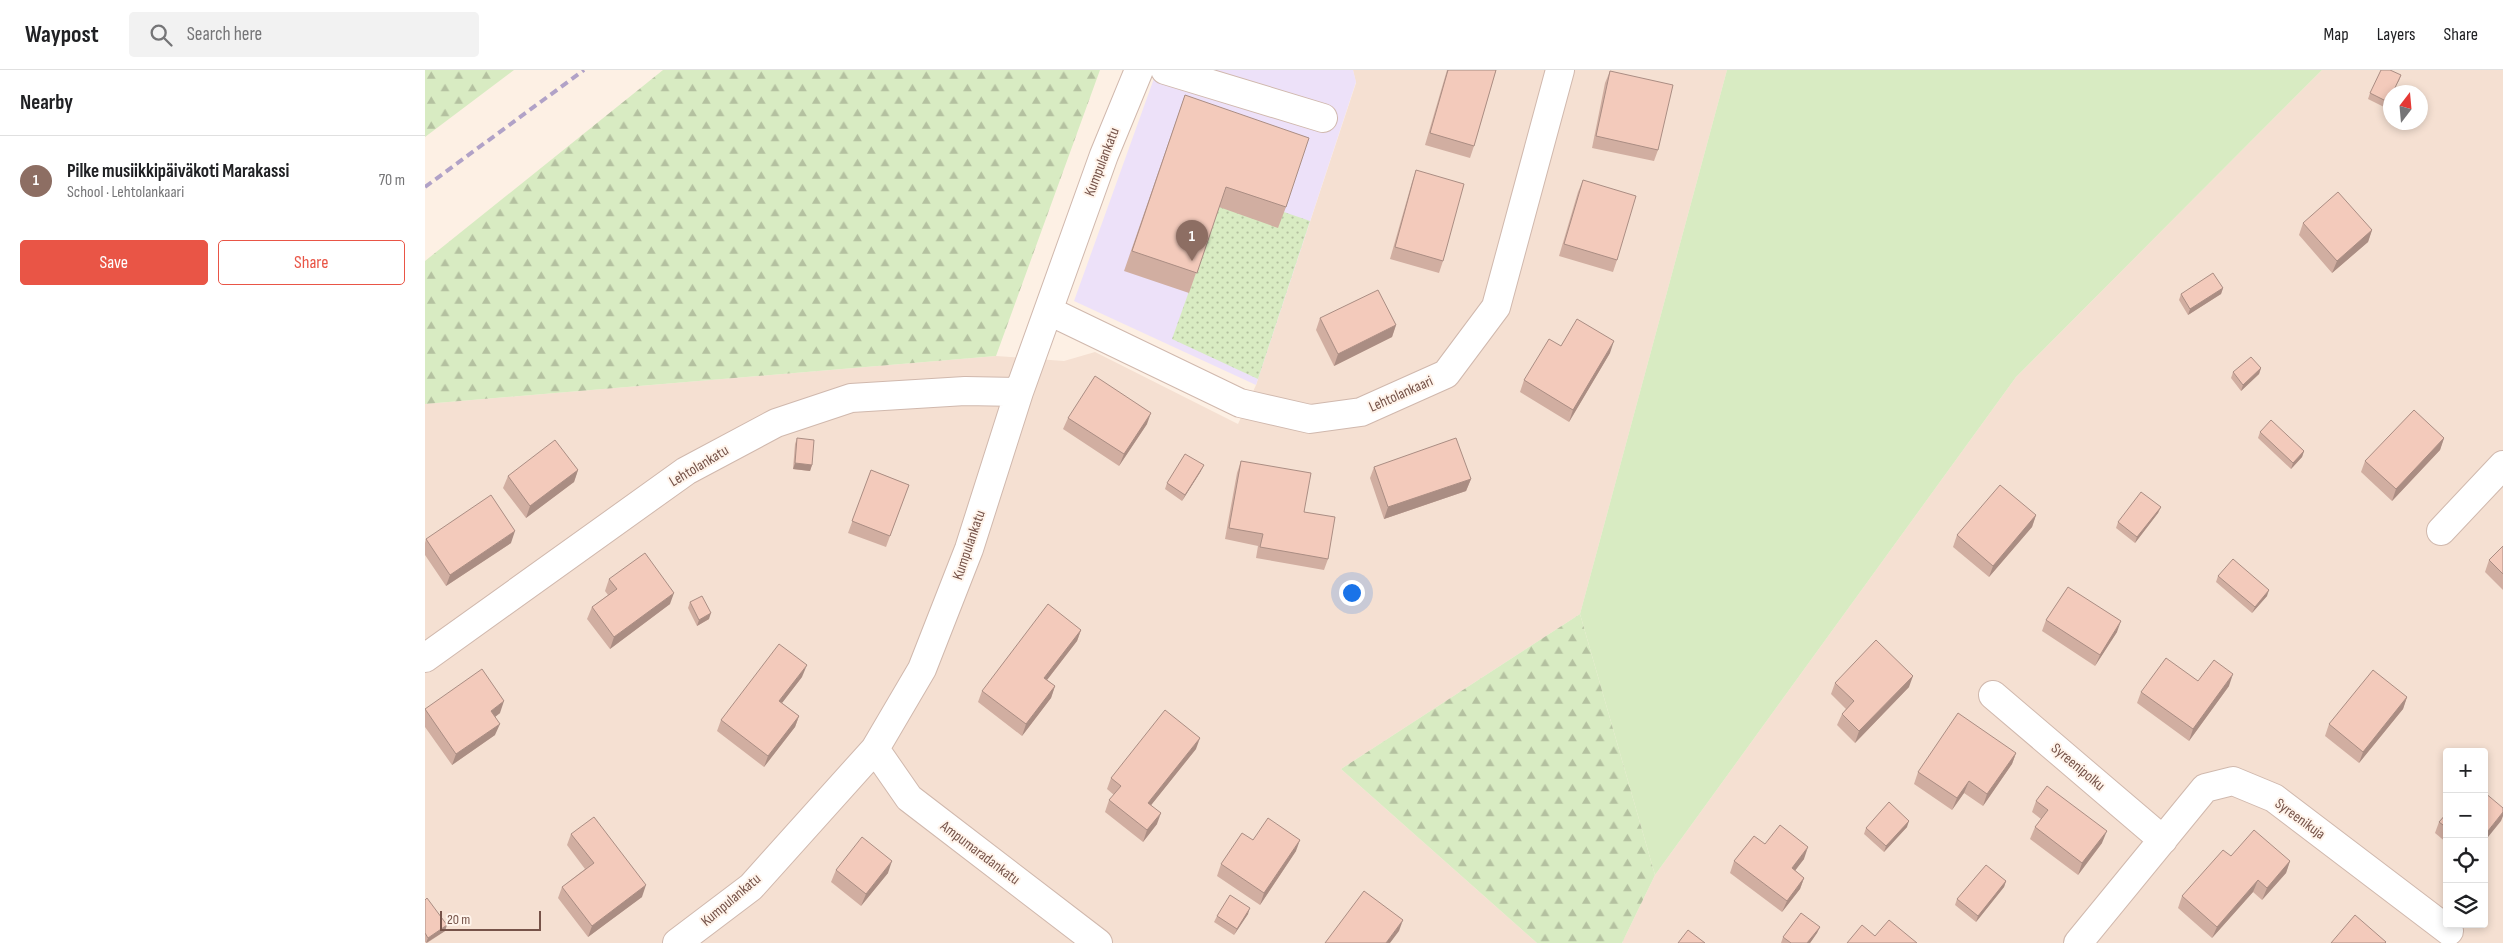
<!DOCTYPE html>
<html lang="en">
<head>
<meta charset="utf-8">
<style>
  :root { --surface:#fff; --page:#f2f2f2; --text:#202124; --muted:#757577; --line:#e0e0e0; --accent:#e95546 }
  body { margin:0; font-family:"Sofia Sans Condensed",sans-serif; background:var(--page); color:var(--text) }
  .controls { position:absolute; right:15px; bottom:15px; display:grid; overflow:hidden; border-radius:5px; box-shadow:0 2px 8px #0003 }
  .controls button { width:45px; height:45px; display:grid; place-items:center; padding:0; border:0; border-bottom:1px solid var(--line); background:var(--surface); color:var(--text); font:25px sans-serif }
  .compass { position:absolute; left:1958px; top:15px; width:45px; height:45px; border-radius:50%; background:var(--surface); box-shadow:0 2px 8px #0003; rotate:16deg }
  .scale { position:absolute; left:15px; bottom:12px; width:101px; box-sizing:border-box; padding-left:5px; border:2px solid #765349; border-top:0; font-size:14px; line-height:18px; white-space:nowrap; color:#765349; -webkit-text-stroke:4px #fff4eb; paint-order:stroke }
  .you { position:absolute; left:926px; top:522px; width:18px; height:18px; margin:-12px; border:4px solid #fff; border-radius:50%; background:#1a73e8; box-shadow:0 0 0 8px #1a73e833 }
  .badge { display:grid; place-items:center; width:32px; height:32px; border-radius:50%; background:var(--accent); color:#fff; font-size:16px; font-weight:700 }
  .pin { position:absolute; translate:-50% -41px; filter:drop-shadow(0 1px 2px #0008) }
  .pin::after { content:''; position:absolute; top:26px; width:18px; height:15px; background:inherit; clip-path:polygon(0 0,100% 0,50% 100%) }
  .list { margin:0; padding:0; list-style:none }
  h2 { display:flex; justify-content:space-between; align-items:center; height:65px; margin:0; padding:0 20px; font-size:21px }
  h2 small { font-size:16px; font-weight:400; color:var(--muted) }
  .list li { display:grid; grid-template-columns:32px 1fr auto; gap:15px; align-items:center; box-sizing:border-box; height:90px; padding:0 20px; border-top:1px solid var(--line) }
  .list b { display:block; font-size:19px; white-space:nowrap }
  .list p { margin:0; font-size:16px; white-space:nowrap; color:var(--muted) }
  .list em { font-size:16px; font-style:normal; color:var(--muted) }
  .actions { display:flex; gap:10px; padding:15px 20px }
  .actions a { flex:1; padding:11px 0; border:1px solid var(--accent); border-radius:5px; text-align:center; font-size:18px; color:var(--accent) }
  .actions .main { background:var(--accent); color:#fff }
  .icon { flex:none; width:28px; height:28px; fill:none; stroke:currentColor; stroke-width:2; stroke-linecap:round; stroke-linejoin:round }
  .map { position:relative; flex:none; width:2078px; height:873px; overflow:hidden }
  header { display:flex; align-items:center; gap:30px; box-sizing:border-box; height:70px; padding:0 25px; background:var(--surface); border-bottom:1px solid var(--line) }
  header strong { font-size:24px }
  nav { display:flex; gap:28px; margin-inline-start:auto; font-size:18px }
  .search { width:350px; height:45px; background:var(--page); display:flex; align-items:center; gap:12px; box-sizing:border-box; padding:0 18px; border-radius:5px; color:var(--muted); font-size:19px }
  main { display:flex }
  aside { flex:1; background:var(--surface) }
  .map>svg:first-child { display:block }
  .residential { fill:#f5e0d2; fill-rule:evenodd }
  .education { fill:#ede1f9 }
  .green { fill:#d8ebc2 }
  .forest { fill:url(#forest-firs) }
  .park { fill:url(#park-dots) }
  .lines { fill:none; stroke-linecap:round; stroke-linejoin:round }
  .minor-casing { stroke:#d0b8ad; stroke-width:30 }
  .minor { stroke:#fff; stroke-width:28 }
  .rail { stroke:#b1a2c7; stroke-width:4; stroke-dasharray:8 5; stroke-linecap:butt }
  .wall { fill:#d1aea1 }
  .shaded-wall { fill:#aa8d83 }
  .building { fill:#f3cabb; stroke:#aa8d83 }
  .labels { text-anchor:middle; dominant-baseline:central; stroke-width:4; stroke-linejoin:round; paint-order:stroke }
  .street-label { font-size:15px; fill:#765349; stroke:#fff4eb }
</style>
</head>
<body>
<header>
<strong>Waypost</strong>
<div class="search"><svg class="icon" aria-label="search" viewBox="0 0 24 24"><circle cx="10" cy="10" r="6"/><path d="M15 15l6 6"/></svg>Search here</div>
<nav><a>Map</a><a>Layers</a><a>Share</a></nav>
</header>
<main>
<aside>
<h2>Nearby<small></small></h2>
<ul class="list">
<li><span class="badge" style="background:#8d6e63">1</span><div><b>Pilke musiikkipäiväkoti Marakassi</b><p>School · Lehtolankaari</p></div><em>70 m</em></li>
</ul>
<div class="actions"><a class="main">Save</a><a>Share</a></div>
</aside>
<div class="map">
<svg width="2078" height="873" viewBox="0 0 2078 873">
  <defs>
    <pattern id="forest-firs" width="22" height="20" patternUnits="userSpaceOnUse" patternTransform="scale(1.25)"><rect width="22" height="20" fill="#d8ebc2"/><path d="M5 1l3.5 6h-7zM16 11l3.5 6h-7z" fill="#b4c1a0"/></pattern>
    <pattern id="park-dots" width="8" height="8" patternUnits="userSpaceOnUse" patternTransform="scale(1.25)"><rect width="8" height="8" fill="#d8ebc2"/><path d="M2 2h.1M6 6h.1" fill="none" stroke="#b4c1a0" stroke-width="1.8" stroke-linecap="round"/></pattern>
  </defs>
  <rect width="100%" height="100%" fill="#fdf0e4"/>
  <path class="residential" d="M 928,0 L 1302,0 L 1155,544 L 916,699 L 1112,873 L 0,873 L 0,334 L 571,286 L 639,291 L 670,282 L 813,354 L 831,315 L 931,13 Z
    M 1897,0 L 2078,0 L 2078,873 L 1197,873 L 1230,805 L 1591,307 ZM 1966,22 L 1996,22 L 1996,52 L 1966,52 ZM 2022,682 L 2059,682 L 2059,854 L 2022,854 Z"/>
  <path class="education" d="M 732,0 L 928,0 L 931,12 L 831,315 L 649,231 Z"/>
  <path class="green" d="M 1302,0 L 1897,0 L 1591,307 L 1230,805 L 1155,544 Z"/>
  <path class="forest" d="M 0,0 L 89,0 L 0,67 Z
    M 238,0 L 675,0 L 571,286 L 0,334 L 0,191 Z
    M 1155,544 L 1230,805 L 1197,873 L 1112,873 L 916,699 Z"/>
  <path class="park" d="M 794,137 L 859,142 L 885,151 L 833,309 L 747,269 Z"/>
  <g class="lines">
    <g class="minor-casing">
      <path id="minor" d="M 740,0 L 898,48
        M 624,241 L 815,333 L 885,349 L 936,342 L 1021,304 L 1071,237 L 1135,0
        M 2016,461 L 2078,395
        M 0,588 L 261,401 L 351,353 L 426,328 L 540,321 L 594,322
        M 1568,625 L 1738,770
        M 450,679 L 484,728 L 673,873
        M 252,873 L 326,817 L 450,679 L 497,599 L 544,479 L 594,322 L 679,85 L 714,0
        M 1653,873 L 1780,718 L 1808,711 L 1849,728 L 2024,861"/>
    </g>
    <use href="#minor" class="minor"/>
    <path class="rail" d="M 0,117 L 159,0"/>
  </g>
  <path class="wall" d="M 1022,0 L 1071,0 L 1049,76 L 1045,88 L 1000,75 Z
    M 1185,1 L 1233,80 L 1229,91 L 1167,78 L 1180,13 Z
    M 1976,5 L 1974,11 L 1966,22 L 1966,28 L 1961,38 L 1943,29 L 1945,23 Z
    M 760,25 L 861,137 L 853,158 L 794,137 L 764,223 L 699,201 Z
    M 991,100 L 1018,191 L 1014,203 L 965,189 L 987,112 Z
    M 1158,110 L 1192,190 L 1188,202 L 1134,186 L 1153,122 Z
    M 1878,153 L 1947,160 L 1943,172 L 1907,203 L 1874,165 Z
    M 1798,218 L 1796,224 L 1763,245 L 1754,230 L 1756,224 Z
    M 895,248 L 971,255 L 967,267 L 909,296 L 891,260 Z
    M 1185,283 L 1144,352 L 1095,322 L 1099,310 Z
    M 1836,298 L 1834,304 L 1816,321 L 1806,308 L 1808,302 Z
    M 643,348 L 722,354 L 694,396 L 638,359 Z
    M 1835,362 L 1879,381 L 1877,387 L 1866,399 L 1833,368 Z
    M 372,368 L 387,395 L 385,401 L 368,399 L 370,374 Z
    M 2019,368 L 2015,380 L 1967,431 L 1936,402 L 1940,391 Z
    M 816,391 L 879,442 L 903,489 L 899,500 L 831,488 L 833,476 L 800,469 L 812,403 Z
    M 949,397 L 1046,409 L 1041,421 L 959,449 L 945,408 Z
    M 153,400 L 149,412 L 101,448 L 78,418 L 83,406 Z
    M 446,400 L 484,415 L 461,477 L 423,463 Z
    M 776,401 L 757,431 L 740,419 L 742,413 Z
    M 1736,437 L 1733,443 L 1710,473 L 1691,458 L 1693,452 Z
    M 1611,445 L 1607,457 L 1564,507 L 1528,477 L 1532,465 Z
    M 1,469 L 86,473 L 21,516 L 0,485 L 0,473 Z
    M 2078,476 L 2078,520 L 2060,502 L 2064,490 Z
    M 1793,506 L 1842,526 L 1827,543 L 1791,512 Z
    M 184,509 L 245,534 L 185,579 L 162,549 L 167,537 L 183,525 L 180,521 Z
    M 265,532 L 284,549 L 272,556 L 263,538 Z
    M 1621,550 L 1692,562 L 1670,596 L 1617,561 Z
    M 656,560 L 652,571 L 622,610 L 630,616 L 626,628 L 597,666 L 553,632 L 557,621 Z
    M 377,607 L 357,633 L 374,646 L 370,657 L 339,697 L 292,661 L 296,650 Z
    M 1773,611 L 1804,616 L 1764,671 L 1712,633 L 1716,622 Z
    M 1410,613 L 1484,617 L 1430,673 L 1412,655 L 1417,644 L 1421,639 L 1406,624 Z
    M 1982,627 L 1978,639 L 1934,693 L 1900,666 L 1904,654 Z
    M 0,639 L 75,643 L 70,647 L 70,665 L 27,695 L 0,657 Z
    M 771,679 L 726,735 L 732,754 L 718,772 L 680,742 L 684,730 L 689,725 L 682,719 L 686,708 Z
    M 1591,683 L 1587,694 L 1558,736 L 1539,723 L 1527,740 L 1489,714 L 1493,702 Z
    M 1611,731 L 1677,773 L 1653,805 L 1605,769 L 1610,757 L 1616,749 L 1607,742 Z
    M 2022,743 L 2022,773 L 2010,763 L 2014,752 Z
    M 1482,757 L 1459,782 L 1439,764 L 1441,758 Z
    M 146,764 L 217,827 L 163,867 L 133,828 L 137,817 L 160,799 L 142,775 Z
    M 828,770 L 871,781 L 835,835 L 792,806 L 796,794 Z
    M 1340,774 L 1379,789 L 1370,800 L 1379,808 L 1375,819 L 1357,842 L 1305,803 L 1309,791 Z
    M 1806,786 L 1865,791 L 1861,803 L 1837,830 L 1828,822 L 1787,868 L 1753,838 L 1757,826 Z
    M 411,800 L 463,803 L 436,836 L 406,812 Z
    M 1581,811 L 1579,817 L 1551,852 L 1530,835 L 1532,829 Z
    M 0,830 L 20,861 L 2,873 L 0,872 Z
    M 823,844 L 809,865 L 789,852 L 792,846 Z
    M 1395,857 L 1392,863 L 1385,873 L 1356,873 L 1358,867 Z"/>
  <path class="shaded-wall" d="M 1947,160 L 1943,172 L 1907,203 L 1912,191 Z
    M 1798,218 L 1796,224 L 1763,245 L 1765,239 Z
    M 971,255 L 967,267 L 909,296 L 913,284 Z
    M 1189,271 L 1185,283 L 1144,352 L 1148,340 Z
    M 1836,298 L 1834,304 L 1816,321 L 1818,315 Z
    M 726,343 L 722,354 L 694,396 L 699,384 Z
    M 2019,368 L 2015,380 L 1967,431 L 1971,419 Z
    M 1879,381 L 1877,387 L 1866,399 L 1868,393 Z
    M 370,393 L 387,395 L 385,401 L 368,399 Z
    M 779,395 L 776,401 L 757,431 L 760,425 Z
    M 153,400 L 149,412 L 101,448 L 105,436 Z
    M 1046,409 L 1041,421 L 959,449 L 963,437 Z
    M 1736,437 L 1733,443 L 1710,473 L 1712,467 Z
    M 1611,445 L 1607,457 L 1564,507 L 1568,496 Z
    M 90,461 L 86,473 L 21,516 L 25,505 Z
    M 1844,520 L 1842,526 L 1827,543 L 1830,537 Z
    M 249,523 L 245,534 L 185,579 L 189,567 Z
    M 286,543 L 284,549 L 272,556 L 274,550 Z
    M 1696,551 L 1692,562 L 1670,596 L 1675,585 Z
    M 656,560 L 652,571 L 615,619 L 619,608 Z
    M 382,595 L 377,607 L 350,642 L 354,631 Z
    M 1808,604 L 1804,616 L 1764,671 L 1768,659 Z
    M 1488,606 L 1484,617 L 1430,673 L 1434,661 Z
    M 630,616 L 626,628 L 597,666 L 601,654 Z
    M 1982,627 L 1978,639 L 1934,693 L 1938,682 Z
    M 79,631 L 75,643 L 62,653 L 66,641 Z
    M 374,646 L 370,657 L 339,697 L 343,686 Z
    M 75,654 L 70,665 L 27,695 L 31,684 Z
    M 775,668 L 771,679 L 719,744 L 723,733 Z
    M 1591,683 L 1587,694 L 1558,736 L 1562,724 Z
    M 1544,711 L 1539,723 L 1527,740 L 1532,728 Z
    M 2078,742 L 2078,746 L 2076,751 L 2059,772 L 2059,766 Z
    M 736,743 L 732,754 L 718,772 L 722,760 Z
    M 1484,751 L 1482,757 L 1459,782 L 1461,776 Z
    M 1682,761 L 1677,773 L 1653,805 L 1657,793 Z
    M 875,770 L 871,781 L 835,835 L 839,823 Z
    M 1383,777 L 1379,789 L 1363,810 L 1367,798 Z
    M 467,791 L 463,803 L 436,836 L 441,824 Z
    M 1865,791 L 1861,803 L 1837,830 L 1842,818 Z
    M 1379,808 L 1375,819 L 1357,842 L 1362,831 Z
    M 1833,810 L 1828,822 L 1787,868 L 1792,857 Z
    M 1581,811 L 1579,817 L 1551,852 L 1553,846 Z
    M 221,815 L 217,827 L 163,867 L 167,856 Z
    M 825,838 L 823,844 L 809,865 L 812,859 Z
    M 978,850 L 974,861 L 965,873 L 961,873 Z
    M 22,855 L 20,861 L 1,873 L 3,868 Z
    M 1395,857 L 1392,863 L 1385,873 L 1382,873 Z"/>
  <path class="building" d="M 1023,0 L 1071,0 L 1049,76 L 1005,63 Z
    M 1956,0 L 1965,0 L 1976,5 L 1968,22 L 1966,22 L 1966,27 L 1963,32 L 1945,23 Z
    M 1185,1 L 1248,15 L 1233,80 L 1171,66 Z
    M 760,25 L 884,68 L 861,137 L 801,117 L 772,203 L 707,181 Z
    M 991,100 L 1039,114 L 1018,191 L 970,177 Z
    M 1158,110 L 1211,126 L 1192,190 L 1139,174 Z
    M 1913,122 L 1947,160 L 1912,191 L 1878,153 Z
    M 1788,203 L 1798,218 L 1765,239 L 1756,224 Z
    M 953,220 L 971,255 L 913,284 L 895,248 Z
    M 1152,249 L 1189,271 L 1148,340 L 1099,310 L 1124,269 L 1136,276 Z
    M 1826,287 L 1836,298 L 1818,315 L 1808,302 Z
    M 670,306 L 726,343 L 699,384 L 643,348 Z
    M 1989,340 L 2019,368 L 1971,419 L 1940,391 Z
    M 1846,350 L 1879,381 L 1868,393 L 1835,362 Z
    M 372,368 L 389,370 L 387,395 L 370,393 Z
    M 1031,368 L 1046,409 L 963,437 L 949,397 Z
    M 130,370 L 153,400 L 105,436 L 83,406 Z
    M 760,384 L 779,395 L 760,425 L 742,413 Z
    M 816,391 L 886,403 L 879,442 L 910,447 L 903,489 L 835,477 L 838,464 L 804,458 Z
    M 446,400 L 484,415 L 465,466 L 427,451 Z
    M 1575,415 L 1611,445 L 1568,496 L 1532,465 Z
    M 1716,422 L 1736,437 L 1712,467 L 1693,452 Z
    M 66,425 L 90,461 L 25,505 L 1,469 Z
    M 2078,476 L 2078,504 L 2064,490 Z
    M 220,483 L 249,523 L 189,567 L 167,537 L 192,519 L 184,509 Z
    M 1808,489 L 1844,520 L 1830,537 L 1793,506 Z
    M 1643,517 L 1696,551 L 1675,585 L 1621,550 Z
    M 277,526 L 286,543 L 274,550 L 265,532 Z
    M 623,534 L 656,560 L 619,608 L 630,616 L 601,654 L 557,621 Z
    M 1451,570 L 1488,606 L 1434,661 L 1417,644 L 1429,631 L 1410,613 Z
    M 354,574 L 382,595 L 354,631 L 374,646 L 343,686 L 296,650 Z
    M 1741,588 L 1773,611 L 1789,590 L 1808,604 L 1768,659 L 1716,622 Z
    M 57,599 L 79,631 L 66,641 L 75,654 L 31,684 L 0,639 Z
    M 1948,600 L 1982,627 L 1938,682 L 1904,654 Z
    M 740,640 L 775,668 L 723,733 L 736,743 L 722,760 L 684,730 L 696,716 L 686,708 Z
    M 1533,643 L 1591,683 L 1562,724 L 1544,711 L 1532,728 L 1493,702 Z
    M 1622,716 L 1682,761 L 1657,793 L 1610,757 L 1623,740 L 1611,731 Z
    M 2059,722 L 2078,738 L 2078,742 L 2059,766 Z
    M 1464,732 L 1484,751 L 1461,776 L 1441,758 Z
    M 2022,743 L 2022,758 L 2014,752 Z
    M 169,747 L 221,815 L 167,856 L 137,817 L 169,793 L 146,764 Z
    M 843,748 L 875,770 L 839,823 L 796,794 L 817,763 L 828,770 Z
    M 1355,755 L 1383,777 L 1367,798 L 1379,808 L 1362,831 L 1309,791 L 1329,766 L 1340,774 Z
    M 1829,760 L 1865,791 L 1842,818 L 1833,810 L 1792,857 L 1757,826 L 1798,780 L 1806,786 Z
    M 437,767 L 467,791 L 441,824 L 411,800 Z
    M 1561,795 L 1581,811 L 1553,846 L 1532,829 Z
    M 939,821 L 978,850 L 961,873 L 900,873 Z
    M 805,825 L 825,838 L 812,859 L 792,846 Z
    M 2,828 L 22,855 L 3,868 L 0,863 L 0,830 Z
    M 1376,843 L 1395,857 L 1382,873 L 1366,873 L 1358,867 Z
    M 1930,845 L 1961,872 L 1960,873 L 1906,873 Z
    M 1464,850 L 1492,873 L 1422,873 L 1437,855 L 1450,866 Z
    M 1263,860 L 1280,873 L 1253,873 Z"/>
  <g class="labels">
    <g class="street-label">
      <text transform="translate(677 92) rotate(-69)">Kumpulankatu</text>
      <text transform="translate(976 324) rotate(-24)">Lehtolankaari</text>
      <text transform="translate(274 396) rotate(-31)">Lehtolankatu</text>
      <text transform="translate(544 475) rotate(-71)">Kumpulankatu</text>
      <text transform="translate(1653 697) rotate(40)">Syreenipolku</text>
      <text transform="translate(1875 749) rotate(36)">Syreenikuja</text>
      <text transform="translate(555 783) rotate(37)">Ampumaradankatu</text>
      <text transform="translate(306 830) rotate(-40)">Kumpulankatu</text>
    </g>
  </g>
</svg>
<div class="controls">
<button>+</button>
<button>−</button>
<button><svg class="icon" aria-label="locate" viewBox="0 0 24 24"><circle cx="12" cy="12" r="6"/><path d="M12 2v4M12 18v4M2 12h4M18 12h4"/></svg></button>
<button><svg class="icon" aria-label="layers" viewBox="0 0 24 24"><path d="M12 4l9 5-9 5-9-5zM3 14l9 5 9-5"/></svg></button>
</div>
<svg class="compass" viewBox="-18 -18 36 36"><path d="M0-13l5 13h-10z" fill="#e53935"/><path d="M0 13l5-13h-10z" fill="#757577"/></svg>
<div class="scale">20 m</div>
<div class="you"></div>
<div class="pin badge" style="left:767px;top:191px;background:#8d6e63">1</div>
</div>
</main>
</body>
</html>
